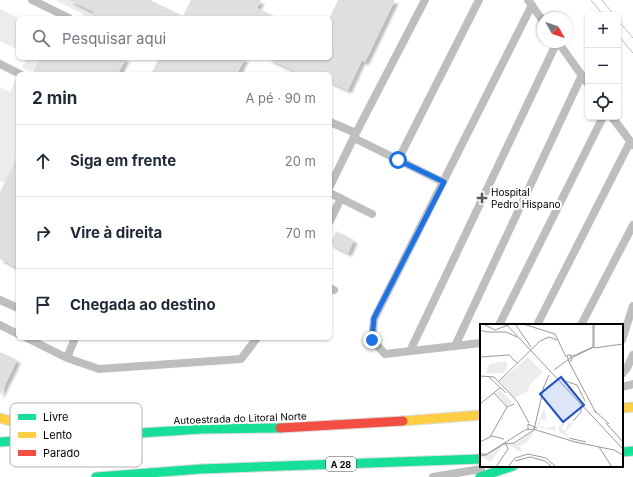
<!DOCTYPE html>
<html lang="pt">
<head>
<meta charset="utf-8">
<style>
  :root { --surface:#fff; --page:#f2f2f3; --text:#1f2937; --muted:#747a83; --line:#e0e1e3 }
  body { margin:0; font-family:Inter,sans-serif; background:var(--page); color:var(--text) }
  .controls { position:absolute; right:12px; top:12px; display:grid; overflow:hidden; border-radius:6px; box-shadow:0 1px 3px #0004 }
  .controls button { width:36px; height:36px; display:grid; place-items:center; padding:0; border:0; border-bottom:1px solid var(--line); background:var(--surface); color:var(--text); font:20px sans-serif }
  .compass { position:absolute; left:537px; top:12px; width:36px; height:36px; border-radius:50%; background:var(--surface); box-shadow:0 1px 3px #0004; rotate:130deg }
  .stop { position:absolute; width:12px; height:12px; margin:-9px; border:3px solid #1a73e8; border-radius:50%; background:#fff }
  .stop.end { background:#1a73e8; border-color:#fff; box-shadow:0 1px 4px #0008 }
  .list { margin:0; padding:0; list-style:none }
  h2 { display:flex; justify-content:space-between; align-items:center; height:52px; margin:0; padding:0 16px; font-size:17px }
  h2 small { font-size:13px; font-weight:400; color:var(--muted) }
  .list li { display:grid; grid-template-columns:26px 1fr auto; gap:12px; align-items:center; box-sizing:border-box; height:72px; padding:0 16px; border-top:1px solid var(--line) }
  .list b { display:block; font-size:15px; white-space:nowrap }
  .list em { font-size:13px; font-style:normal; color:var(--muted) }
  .icon { flex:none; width:22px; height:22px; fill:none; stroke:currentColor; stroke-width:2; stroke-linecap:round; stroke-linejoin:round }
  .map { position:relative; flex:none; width:633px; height:477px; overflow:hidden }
  .search { position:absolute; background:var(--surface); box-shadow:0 1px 3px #0004; left:16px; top:16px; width:316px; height:44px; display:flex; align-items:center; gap:10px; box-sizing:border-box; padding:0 14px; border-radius:6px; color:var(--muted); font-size:15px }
  .panel { position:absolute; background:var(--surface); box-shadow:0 1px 3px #0004; left:16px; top:72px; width:316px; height:268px; border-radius:6px }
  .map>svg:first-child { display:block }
  .green { fill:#ececec }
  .building { fill:#dfdfdf; filter:url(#shadow) }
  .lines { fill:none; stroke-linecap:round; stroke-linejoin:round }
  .fast-casing { stroke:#dbdbdb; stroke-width:11 }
  .slow-casing { stroke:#dbdbdb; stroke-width:11 }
  .jam-casing { stroke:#dbdbdb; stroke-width:11 }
  .lane { stroke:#bebebe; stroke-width:8 }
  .fast { stroke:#16e098; stroke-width:9 }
  .slow { stroke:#ffcf43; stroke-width:9 }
  .jam { stroke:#f24e42; stroke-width:9 }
  .tram { stroke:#bebebe; stroke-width:1 }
  .route { stroke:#1a73e8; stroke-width:5 }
  .poi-dot { fill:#595959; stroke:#fff; stroke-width:1.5 }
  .labels { text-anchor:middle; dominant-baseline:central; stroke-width:4; stroke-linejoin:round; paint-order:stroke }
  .shield { fill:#fff; stroke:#4c4c4c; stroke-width:1 }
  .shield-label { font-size:9px; font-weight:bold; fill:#000 }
  .poi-label { font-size:10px; fill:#000; stroke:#fff; text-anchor:start }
  .street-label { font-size:10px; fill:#000; stroke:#fff }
  .inset-road { fill:none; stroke:#999; stroke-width:1 }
  .view { fill:#1d4ed8; fill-opacity:0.15; stroke:#1d4ed8; stroke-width:2 }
  .inset-edge { fill:none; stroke:#000; stroke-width:2 }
  .key { fill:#fff; stroke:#b2b2b2; stroke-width:1 }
  .key-label { font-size:11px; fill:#000 }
</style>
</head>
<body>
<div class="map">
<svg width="633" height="477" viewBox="0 0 633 477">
  <defs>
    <filter id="shadow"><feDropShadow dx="3.5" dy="3.5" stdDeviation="1" flood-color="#0004"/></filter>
  </defs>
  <rect width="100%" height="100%" fill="#fff"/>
  <path class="green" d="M 55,0 L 81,0 L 95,12 L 92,18 L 82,18 L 83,14 Z
    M 0,9 L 18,18 L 18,50 L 0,41 Z
    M 27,58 L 40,58 L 34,70 L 30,71 L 22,68 Z
    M 16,79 L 18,80 L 18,155 L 13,166 L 18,169 L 4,183 L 0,181 L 0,87 L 10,92 Z"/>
  <path class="building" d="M 69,0 L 150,0 L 183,16 L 191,0 L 261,0 L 257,8 L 278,18 L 92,18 L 94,12 Z
    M 338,0 L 395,0 L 365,62 L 362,60 L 348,90 L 330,82 L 330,74 L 301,74 L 267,58 L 330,58 L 330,17 Z
    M 40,58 L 126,58 L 118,74 L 32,74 Z
    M 159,58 L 245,58 L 237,74 L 151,74 Z
    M 18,155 L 18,268 L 0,259 L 0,192 Z
    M 336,231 L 354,240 L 348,253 L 330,244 Z
    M 0,352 L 17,360 L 0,395 Z"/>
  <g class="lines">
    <g class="fast-casing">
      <path id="fast" d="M 0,442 L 202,429 L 280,428
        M 622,452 L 633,451
        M 96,477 L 201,469 L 481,459
        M 480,477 L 513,466"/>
    </g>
    <g class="slow-casing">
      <path id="slow" d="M 622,408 L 633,407
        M 0,418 L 22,424 L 57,427
        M 403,421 L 481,415"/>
    </g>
    <g class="jam-casing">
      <path id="jam" d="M 280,428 L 403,421"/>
    </g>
    <path class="lane" d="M 32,0 L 69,18
      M 528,0 L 543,21
      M 558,42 L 588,84
      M 0,64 L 20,74
      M 612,117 L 633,145
      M 330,122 L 356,133
      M 354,138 L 443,182 L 374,319 L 372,340 L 385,354 L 481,343
      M 398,160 L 479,0
      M 443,182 L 532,5
      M 330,186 L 356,133 L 425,0
      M 330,193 L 372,214
      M 330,221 L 341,198
      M 330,288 L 334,290
      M 0,300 L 18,308
      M 0,325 L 18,334
      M 499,325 L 603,117
      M 537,325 L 630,142
      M 581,325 L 633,225
      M 27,338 L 67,358 L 99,369 L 241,359 L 257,338
      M 622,340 L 633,306
      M 455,346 L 582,75
      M 410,351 L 557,42
      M 67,358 L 75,338
      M 622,374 L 627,368 L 633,355
      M 622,387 L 633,384
      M 433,477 L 481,469"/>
    <use href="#fast" class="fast"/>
    <use href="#slow" class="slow"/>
    <use href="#jam" class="jam"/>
    <path class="tram" d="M 591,0 L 603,15
      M 602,0 L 614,15
      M 618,20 L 633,38
      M 618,35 L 633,53"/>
  </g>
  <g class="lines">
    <path class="route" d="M 372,340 L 374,318 L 444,182 L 398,160"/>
  </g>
  <path class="poi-dot" d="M480 192h4v4h4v4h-4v4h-4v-4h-4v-4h4z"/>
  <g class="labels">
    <rect class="shield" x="326" y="457" width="30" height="14" rx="3"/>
    <g class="shield-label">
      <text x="341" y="464">A 28</text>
    </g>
    <g class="poi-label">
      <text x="491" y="192">Hospital<tspan x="491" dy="12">Pedro Hispano</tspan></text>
    </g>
    <g class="street-label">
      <text transform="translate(240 418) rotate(-2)">Autoestrada do Litoral Norte</text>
    </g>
  </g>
  <g transform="translate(480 324)">
    <rect width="143" height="143" fill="#fff"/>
    <path d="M 48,33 L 63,48 L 49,61 L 48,67 L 34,74 L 20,57 ZM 27,37 L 27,45 L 23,49 L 6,50 L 9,40 ZM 20,66 L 32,78 L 27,82 L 16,70 ZM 64,84 L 67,97 L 61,95 L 59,102 L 66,104 L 75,102 L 76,107 L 57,103 ZM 94,98 L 86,108 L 88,113 L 79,108 L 79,101 L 86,99 L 82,103 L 83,107 L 86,106 L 88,99 ZM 55,106 L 48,117 L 40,122 L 42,129 L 27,119 L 36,119 ZM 22,122 L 11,138 L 1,132 L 8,131 Z" fill="#ececec"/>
    <path class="inset-road" d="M 3,0 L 15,6 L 28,1M 26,0 L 143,125M 35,0 L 51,23M 43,0 L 75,10 L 86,33M 0,6 L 7,8 L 26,8 L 37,13M 114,24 L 143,20M 90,31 L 92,36 L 89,38 L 87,31 L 89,31 L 93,32 L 113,23 L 113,0M 0,33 L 29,31 L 37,39M 89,38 L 116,89M 74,46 L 89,35 L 114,23 L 114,0M 0,52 L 14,53 L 37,77 L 49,99M 8,52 L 26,69M 82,56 L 97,61 L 105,77M 18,58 L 60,17 L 69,13 L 77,16M 14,69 L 27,83M 0,80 L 20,64M 115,87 L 129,100M 93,97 L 101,88 L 101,81M 126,99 L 142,117M 48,105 L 48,100 L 57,104M 10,113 L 27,83 L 34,80M 89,114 L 106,118M 0,118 L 12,112 L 24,115M 119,123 L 132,143M 0,130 L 7,130 L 45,106 L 53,105 L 95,118 L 134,126 L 143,131M 0,132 L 6,131 L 24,120 L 34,119 L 54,106 L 64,62 L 69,51M 35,137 L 50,133 L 65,137 L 72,143M 16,143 L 28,125 L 25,118M 28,143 L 35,134 L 48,130 L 66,134 L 76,143"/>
    <path class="view" d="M 81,53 L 104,81 L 83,98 L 60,70 Z"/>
    <rect width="143" height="143" class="inset-edge"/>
  </g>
  <rect x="10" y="403" width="132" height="64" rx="6" class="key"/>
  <rect x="18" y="414" width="18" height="6" fill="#16e098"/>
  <rect x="18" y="432" width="18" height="6" fill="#ffcf43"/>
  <rect x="18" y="450" width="18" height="6" fill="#f24e42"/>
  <g class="key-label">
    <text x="43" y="421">Livre</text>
    <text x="43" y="439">Lento</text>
    <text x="43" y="457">Parado</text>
  </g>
</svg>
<div class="controls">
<button>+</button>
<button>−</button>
<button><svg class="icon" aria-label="locate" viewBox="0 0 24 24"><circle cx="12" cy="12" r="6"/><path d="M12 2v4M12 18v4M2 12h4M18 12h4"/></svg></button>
</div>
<svg class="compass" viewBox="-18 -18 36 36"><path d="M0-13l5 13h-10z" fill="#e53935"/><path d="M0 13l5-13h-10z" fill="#747a83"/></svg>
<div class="stop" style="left:398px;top:160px"></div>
<div class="stop end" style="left:372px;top:340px"></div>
<div class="search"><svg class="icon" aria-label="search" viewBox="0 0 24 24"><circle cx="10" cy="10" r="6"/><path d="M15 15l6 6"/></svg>Pesquisar aqui</div>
<section class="panel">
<h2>2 min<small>A pé · 90 m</small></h2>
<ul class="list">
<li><svg class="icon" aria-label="ahead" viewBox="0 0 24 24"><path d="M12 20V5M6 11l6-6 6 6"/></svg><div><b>Siga em frente</b></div><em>20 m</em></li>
<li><svg class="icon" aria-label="right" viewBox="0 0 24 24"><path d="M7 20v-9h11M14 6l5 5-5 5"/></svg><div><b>Vire à direita</b></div><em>70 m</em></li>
<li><svg class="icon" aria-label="arrive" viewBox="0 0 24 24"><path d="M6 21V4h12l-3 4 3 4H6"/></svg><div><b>Chegada ao destino</b></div></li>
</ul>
</section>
</div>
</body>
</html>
